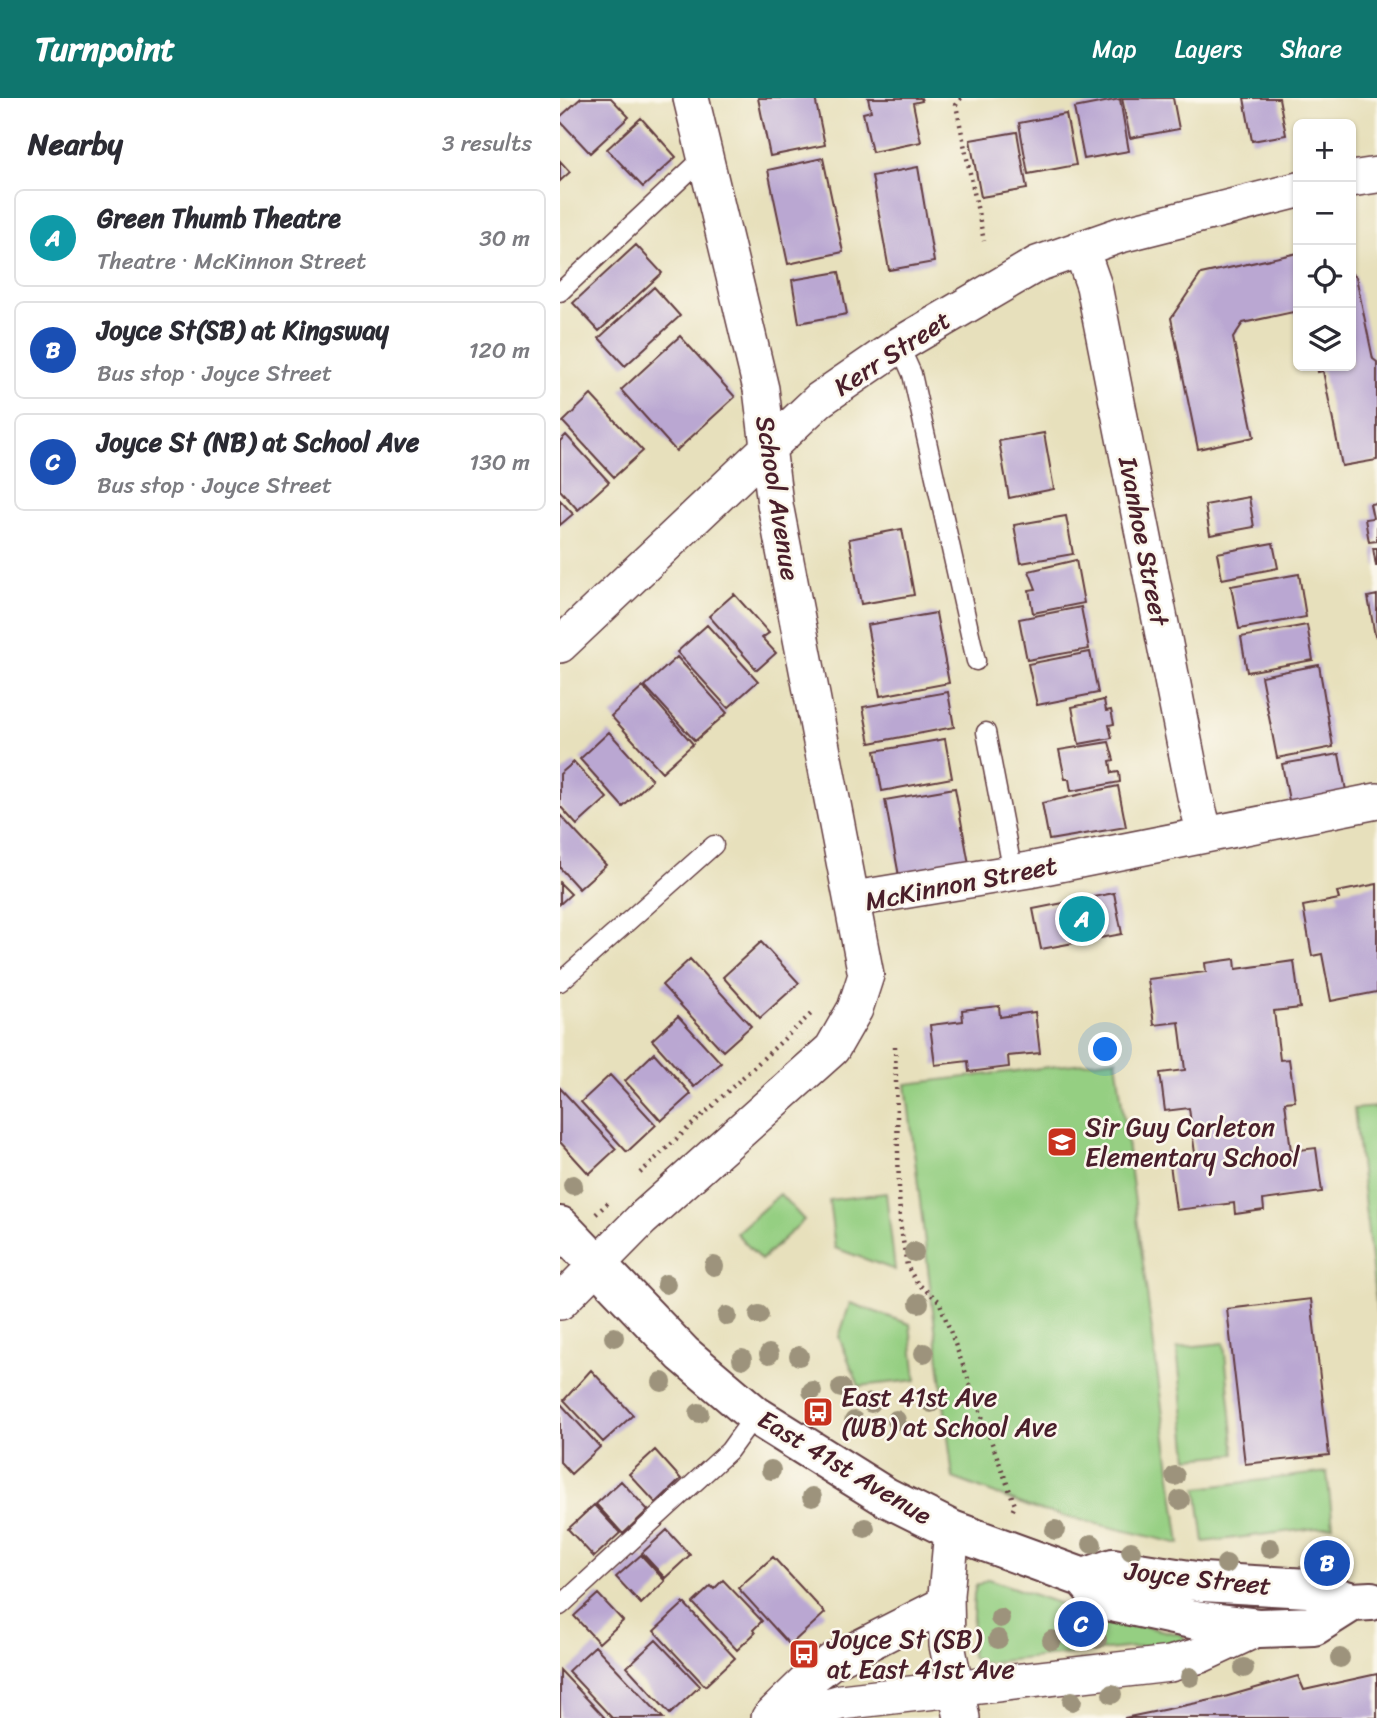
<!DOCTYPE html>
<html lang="en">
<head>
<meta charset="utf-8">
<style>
  :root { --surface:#fff; --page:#f7f7f7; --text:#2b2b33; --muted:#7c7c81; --line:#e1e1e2; --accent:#0f766e }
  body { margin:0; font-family:Sriracha,sans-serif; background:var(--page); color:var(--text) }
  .controls { position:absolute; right:21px; top:21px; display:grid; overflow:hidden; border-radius:10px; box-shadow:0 2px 5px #0004 }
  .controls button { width:63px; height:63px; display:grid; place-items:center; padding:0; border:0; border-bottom:2px solid var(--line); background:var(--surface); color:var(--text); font:35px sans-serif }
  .you { position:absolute; left:546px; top:952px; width:24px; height:24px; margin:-18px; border:5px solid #fff; border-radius:50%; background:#1a73e8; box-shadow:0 0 0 10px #1a73e833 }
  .badge { display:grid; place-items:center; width:46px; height:46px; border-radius:50%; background:var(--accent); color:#fff; font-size:23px; font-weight:700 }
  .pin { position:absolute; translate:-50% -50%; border:4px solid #fff; box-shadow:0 2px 7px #0006 }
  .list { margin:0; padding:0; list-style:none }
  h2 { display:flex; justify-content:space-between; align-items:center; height:91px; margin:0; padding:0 28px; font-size:30px }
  h2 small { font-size:23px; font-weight:400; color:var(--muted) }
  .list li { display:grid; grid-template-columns:46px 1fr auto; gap:21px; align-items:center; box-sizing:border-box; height:98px; margin:0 14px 14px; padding:0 14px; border:2px solid var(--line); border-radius:10px }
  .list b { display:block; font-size:26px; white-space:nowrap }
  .list p { margin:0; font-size:23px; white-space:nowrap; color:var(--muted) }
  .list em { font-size:23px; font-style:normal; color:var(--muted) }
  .icon { flex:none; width:38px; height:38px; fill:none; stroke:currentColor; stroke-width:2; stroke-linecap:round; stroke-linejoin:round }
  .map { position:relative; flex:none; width:817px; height:1620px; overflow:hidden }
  header { display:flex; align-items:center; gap:42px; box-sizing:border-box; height:98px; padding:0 35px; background:var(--accent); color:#fff }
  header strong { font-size:33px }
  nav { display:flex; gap:38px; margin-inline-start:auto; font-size:24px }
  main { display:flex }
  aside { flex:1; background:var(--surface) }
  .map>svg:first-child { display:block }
  .green { fill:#95cf82; stroke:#707756; stroke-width:2 }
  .building { fill:#baa7d2 }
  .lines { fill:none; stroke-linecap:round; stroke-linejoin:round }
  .lane-casing { stroke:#623c41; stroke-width:21 }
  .street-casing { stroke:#623c41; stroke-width:38 }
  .secondary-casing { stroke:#623c41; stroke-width:42 }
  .path { stroke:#623c41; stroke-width:4.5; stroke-dasharray:2 5; stroke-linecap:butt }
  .lane { stroke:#fff; stroke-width:18 }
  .street { stroke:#fff; stroke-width:35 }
  .secondary { stroke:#fff; stroke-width:38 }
  .tree { fill:#9d937b }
  .labels { text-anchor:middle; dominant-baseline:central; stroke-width:5; stroke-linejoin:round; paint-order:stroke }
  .street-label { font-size:26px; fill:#4a1f2b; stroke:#fbf7ec }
  .poi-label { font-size:26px; fill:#4a1f2b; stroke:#fbf7ec; text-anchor:start }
</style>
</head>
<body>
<header>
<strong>Turnpoint</strong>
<nav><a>Map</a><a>Layers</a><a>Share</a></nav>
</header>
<main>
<aside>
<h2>Nearby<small>3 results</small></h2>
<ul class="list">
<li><span class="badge" style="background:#0f9aa8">A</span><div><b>Green Thumb Theatre</b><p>Theatre · McKinnon Street</p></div><em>30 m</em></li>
<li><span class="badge" style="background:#1a4fb4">B</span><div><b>Joyce St(SB) at Kingsway</b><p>Bus stop · Joyce Street</p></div><em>120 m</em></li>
<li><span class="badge" style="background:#1a4fb4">C</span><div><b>Joyce St (NB) at School Ave</b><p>Bus stop · Joyce Street</p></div><em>130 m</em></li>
</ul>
</aside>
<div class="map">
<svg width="817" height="1620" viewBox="0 0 817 1620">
  <rect width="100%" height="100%" fill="#fbf7ec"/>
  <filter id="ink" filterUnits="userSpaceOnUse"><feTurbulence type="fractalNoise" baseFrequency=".0143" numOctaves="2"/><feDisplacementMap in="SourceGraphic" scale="14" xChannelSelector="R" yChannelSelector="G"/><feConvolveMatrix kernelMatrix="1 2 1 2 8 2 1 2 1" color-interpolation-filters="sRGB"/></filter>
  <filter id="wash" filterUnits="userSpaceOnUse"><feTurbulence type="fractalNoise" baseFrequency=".00686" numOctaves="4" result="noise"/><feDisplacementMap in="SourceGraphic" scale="28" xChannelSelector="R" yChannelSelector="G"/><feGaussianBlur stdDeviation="1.57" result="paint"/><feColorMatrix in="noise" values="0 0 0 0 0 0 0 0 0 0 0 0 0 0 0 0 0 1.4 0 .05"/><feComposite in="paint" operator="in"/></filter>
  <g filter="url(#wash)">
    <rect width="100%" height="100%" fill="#e7e0bc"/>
    <path class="green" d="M 556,961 L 620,1446 L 475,1411 L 393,1380 L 346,986 Z
      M 817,1009 L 817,1215 L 794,1011 Z
      M 326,1095 L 335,1172 L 275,1150 L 269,1102 Z
      M 220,1096 L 244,1122 L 201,1162 L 176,1135 Z
      M 290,1205 L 350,1226 L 356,1282 L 299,1288 L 279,1239 Z
      M 664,1245 L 675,1356 L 628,1360 L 617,1250 Z
      M 767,1374 L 773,1428 L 644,1444 L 637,1390 Z
      M 428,1481 L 530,1516 L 622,1537 L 625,1541 L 623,1544 L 422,1565 L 411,1559 L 414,1496 L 416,1488 Z"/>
    <g id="blocks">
      <path class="building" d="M 21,0 L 51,0 L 69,19 L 30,55 L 0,23 L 0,19 Z
        M 198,0 L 255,0 L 265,47 L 210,58 Z
        M 308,0 L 361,0 L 362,3 L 353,5 L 361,44 L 312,54 L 303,15 L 311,13 Z
        M 562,0 L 613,0 L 619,31 L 570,40 Z
        M 684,0 L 719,0 L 726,37 L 692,43 Z
        M 560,1 L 569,53 L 524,61 L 514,10 Z
        M 506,16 L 516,67 L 468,76 L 459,25 Z
        M 81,20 L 116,59 L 83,89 L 47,51 Z
        M 457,34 L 467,91 L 421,99 L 410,42 Z
        M 263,60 L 283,154 L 228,166 L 208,72 Z
        M 0,63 L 10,74 L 0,83 Z
        M 358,69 L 374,164 L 329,172 L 312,78 Z
        M 76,147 L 102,175 L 39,233 L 13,205 Z
        M 738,155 L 738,218 L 733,214 L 683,225 L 673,240 L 694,339 L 638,351 L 611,220 L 641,176 Z
        M 279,174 L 287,216 L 239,225 L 232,182 Z
        M 791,175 L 796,179 L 813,261 L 817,264 L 817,362 L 782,368 L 763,273 L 758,274 L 757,268 L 791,268 Z
        M 94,189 L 120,218 L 65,268 L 39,240 Z
        M 120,238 L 175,299 L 116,353 L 61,292 Z
        M 31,297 L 83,353 L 54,379 L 3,324 Z
        M 484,335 L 494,391 L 449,400 L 439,343 Z
        M 6,337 L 49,384 L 18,412 L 0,392 L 0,343 Z
        M 689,399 L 694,429 L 650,437 L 645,407 Z
        M 0,402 L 13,416 L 0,427 Z
        M 817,405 L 817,443 L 809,444 L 805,421 L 813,420 L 810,406 Z
        M 506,418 L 513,456 L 461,465 L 454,427 Z
        M 342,431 L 354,497 L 301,506 L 289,441 Z
        M 713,445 L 718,470 L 662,481 L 657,455 Z
        M 813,450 L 817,450 L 817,468 L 816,468 Z
        M 516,462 L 524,505 L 473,515 L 469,492 L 476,491 L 469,473 Z
        M 739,476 L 746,519 L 679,531 L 671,488 Z
        M 174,496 L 209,535 L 202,540 L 216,555 L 197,572 L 149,518 Z
        M 817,497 L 817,537 L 815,538 L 808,499 Z
        M 521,509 L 529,551 L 467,562 L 459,521 Z
        M 376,515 L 389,585 L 320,598 L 307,527 Z
        M 147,527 L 198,583 L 168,610 L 117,554 Z
        M 747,527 L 753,562 L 687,574 L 681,539 Z
        M 530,554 L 538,595 L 477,607 L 468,566 Z
        M 117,559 L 167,615 L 135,643 L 85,588 Z
        M 759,567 L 773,649 L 717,660 L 701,578 Z
        M 83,589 L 133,646 L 102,674 L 51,618 Z
        M 388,594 L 394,629 L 310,645 L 303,609 Z
        M 544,602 L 546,613 L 551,612 L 554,626 L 549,627 L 552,640 L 519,646 L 512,609 Z
        M 49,634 L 92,682 L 63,709 L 20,661 Z
        M 385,641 L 392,680 L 322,693 L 315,653 Z
        M 549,644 L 554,662 L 550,663 L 552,675 L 559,674 L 560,684 L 511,693 L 509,681 L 505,681 L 499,652 Z
        M 779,656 L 788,703 L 731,713 L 722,666 Z
        M 14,664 L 47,700 L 17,727 L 0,708 L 0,676 Z
        M 558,688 L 566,729 L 489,742 L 482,705 Z
        M 395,690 L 409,766 L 339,778 L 325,702 Z
        M 0,717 L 46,767 L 19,791 L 0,770 Z
        M 0,785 L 11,796 L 0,806 Z
        M 817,786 L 817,894 L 771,903 L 762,856 L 752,858 L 743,808 L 779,801 L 777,794 Z
        M 554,795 L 562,836 L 481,851 L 473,811 Z
        M 201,844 L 239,885 L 200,920 L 163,879 Z
        M 130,861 L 191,928 L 163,953 L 102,887 Z
        M 675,861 L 676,871 L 734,863 L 740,910 L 714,913 L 720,962 L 729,961 L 735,1003 L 725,1004 L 731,1053 L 756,1050 L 762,1094 L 703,1102 L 704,1112 L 675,1116 L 674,1105 L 616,1112 L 610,1066 L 636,1063 L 629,1010 L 605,1013 L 600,975 L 625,972 L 619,924 L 594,927 L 588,881 L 646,874 L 645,865 Z
        M 439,908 L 440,919 L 475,914 L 480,955 L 448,958 L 449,969 L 409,974 L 408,963 L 375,967 L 370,927 L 403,923 L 402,912 Z
        M 118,918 L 161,965 L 134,989 L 92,942 Z
        M 94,955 L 131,996 L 101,1023 L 65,983 Z
        M 50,977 L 96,1027 L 67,1054 L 21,1004 Z
        M 0,990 L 56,1051 L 29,1076 L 0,1044 Z
        M 751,1201 L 769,1357 L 685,1366 L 667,1211 Z
        M 31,1272 L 73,1317 L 43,1344 L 4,1302 Z
        M 0,1305 L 40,1349 L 11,1376 L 0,1364 Z
        M 95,1352 L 121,1381 L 96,1405 L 69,1376 Z
        M 61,1383 L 88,1412 L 63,1436 L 36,1406 Z
        M 34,1407 L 60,1435 L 34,1459 L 8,1431 Z
        M 107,1432 L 130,1457 L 105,1480 L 82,1455 Z
        M 81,1457 L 105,1483 L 81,1506 L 56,1479 Z
        M 213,1459 L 265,1515 L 230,1547 L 178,1490 Z
        M 163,1482 L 202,1523 L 193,1532 L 195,1535 L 177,1552 L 133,1505 L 151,1488 L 154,1491 Z
        M 38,1496 L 63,1523 L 39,1545 L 14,1518 Z
        M 124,1505 L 175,1560 L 145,1588 L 94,1533 Z
        M 96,1542 L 140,1588 L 110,1616 L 67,1569 Z
        M 35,1548 L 103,1620 L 52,1620 L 8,1573 Z
        M 0,1572 L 45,1620 L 0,1620 Z
        M 817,1576 L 817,1620 L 564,1620 L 661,1600 L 738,1578 L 744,1592 Z"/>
    </g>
  </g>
  <g filter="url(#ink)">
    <use href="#blocks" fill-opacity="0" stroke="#623c41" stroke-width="2"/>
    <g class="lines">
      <g class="lane-casing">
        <path id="lane" d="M 0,194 L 144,59
          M 339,247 L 352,276 L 416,563
          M 426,634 L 453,775
          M 0,884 L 154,747
          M 0,1508 L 169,1353 L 195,1317"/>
      </g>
      <g class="street-casing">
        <path id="street" d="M 791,81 L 817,77
          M 521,151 L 534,188 L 635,698 L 645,736
          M 0,547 L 259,302 L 339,247 L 477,166 L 560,137 L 738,92
          M 294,801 L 469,772 L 817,703
          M 0,1204 L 82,1121 L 272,951 L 295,911 L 306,877 L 215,406 L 201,291 L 131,0
          M 392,1432 L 386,1497 L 387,1547 L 402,1620
          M 209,1620 L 249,1581 L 271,1564 L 385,1506
          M 224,1620 L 281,1604 L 610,1566 L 641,1557 L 699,1530"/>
      </g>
      <g class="secondary-casing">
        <path id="secondary" d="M 0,1128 L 123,1256 L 195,1317 L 326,1399 L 392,1432 L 524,1480 L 542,1502 L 636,1522 L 699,1530 L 754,1528 L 792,1504
          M 524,1480 L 553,1470 L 642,1484 L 748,1490 L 792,1504 L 811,1503"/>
      </g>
      <path class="path" d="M 401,0 L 396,7 L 424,143
        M 335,948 L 340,1124 L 347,1168 L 357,1185 L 379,1203 L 455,1407 L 451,1416
        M 80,1075 L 253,914
        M 36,1116 L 51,1102"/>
      <use href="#lane" class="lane"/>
      <use href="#street" class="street"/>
      <use href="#secondary" class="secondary"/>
    </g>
    <g class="tree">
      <circle cx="13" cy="1087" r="10"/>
      <circle cx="354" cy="1154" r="10"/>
      <circle cx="154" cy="1168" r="10"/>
      <circle cx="106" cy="1186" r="10"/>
      <circle cx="359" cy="1205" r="10"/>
      <circle cx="199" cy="1217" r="10"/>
      <circle cx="167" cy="1218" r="10"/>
      <circle cx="54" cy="1239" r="10"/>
      <circle cx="364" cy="1255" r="10"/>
      <circle cx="209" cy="1256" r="10"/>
      <circle cx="239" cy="1258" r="10"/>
      <circle cx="182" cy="1261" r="10"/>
      <circle cx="102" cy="1284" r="10"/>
      <circle cx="281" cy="1290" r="10"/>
      <circle cx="252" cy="1293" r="10"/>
      <circle cx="311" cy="1305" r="10"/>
      <circle cx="371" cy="1305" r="10"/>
      <circle cx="139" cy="1315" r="10"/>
      <circle cx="336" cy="1322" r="10"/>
      <circle cx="294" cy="1323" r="10"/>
      <circle cx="211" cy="1372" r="10"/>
      <circle cx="615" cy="1378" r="10"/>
      <circle cx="252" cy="1399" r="10"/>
      <circle cx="620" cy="1402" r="10"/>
      <circle cx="305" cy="1430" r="10"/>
      <circle cx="495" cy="1432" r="10"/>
      <circle cx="532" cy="1446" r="10"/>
      <circle cx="710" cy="1450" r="10"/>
      <circle cx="571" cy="1453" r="10"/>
      <circle cx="666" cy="1466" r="10"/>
      <circle cx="440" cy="1520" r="10"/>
      <circle cx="438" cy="1541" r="10"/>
      <circle cx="537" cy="1541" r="10"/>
      <circle cx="492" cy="1542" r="10"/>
      <circle cx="780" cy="1560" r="10"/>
      <circle cx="684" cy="1570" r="10"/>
      <circle cx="630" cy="1579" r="10"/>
      <circle cx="552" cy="1596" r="10"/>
      <circle cx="512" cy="1603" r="10"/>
    </g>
  </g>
  <defs>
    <g id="school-square" transform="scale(1.575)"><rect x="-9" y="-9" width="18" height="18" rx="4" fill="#c8321e" stroke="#fbf7ec"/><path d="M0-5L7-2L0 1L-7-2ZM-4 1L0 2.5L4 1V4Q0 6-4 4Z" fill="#fff"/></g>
    <g id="bus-square" transform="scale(1.575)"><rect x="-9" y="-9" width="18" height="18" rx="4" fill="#c8321e" stroke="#fbf7ec"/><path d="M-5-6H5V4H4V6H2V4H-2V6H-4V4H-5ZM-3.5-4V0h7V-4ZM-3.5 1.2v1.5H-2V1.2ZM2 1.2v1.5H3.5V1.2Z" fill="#fff"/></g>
  </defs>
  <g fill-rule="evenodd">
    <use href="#school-square" x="502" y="1044"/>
    <use href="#bus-square" x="258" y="1314"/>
    <use href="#bus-square" x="244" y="1556"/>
  </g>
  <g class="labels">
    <g class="street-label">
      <text transform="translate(332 255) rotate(-33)">Kerr Street</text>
      <text transform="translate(218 400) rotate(81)">School Avenue</text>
      <text transform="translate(584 443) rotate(79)">Ivanhoe Street</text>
      <text transform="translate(401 785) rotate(-11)">McKinnon Street</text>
      <text transform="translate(285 1369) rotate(31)">East 41st Avenue</text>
      <text transform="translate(638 1480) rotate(6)">Joyce Street</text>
    </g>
    <g class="poi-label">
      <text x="525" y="1029">Sir Guy Carleton<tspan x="525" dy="30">Elementary School</tspan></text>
      <text x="281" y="1299">East 41st Ave<tspan x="281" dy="30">(WB) at School Ave</tspan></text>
      <text x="267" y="1541">Joyce St (SB)<tspan x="267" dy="30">at East 41st Ave</tspan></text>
    </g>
  </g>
</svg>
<div class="controls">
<button>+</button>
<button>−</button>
<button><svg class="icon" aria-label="locate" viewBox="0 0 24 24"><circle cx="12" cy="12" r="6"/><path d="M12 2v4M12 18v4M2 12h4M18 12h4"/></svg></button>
<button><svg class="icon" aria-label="layers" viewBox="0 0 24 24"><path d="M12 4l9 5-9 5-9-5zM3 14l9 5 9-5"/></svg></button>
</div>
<div class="you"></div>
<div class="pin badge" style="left:522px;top:821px;background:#0f9aa8">A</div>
<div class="pin badge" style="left:767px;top:1465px;background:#1a4fb4">B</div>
<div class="pin badge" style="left:521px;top:1526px;background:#1a4fb4">C</div>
</div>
</main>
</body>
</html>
